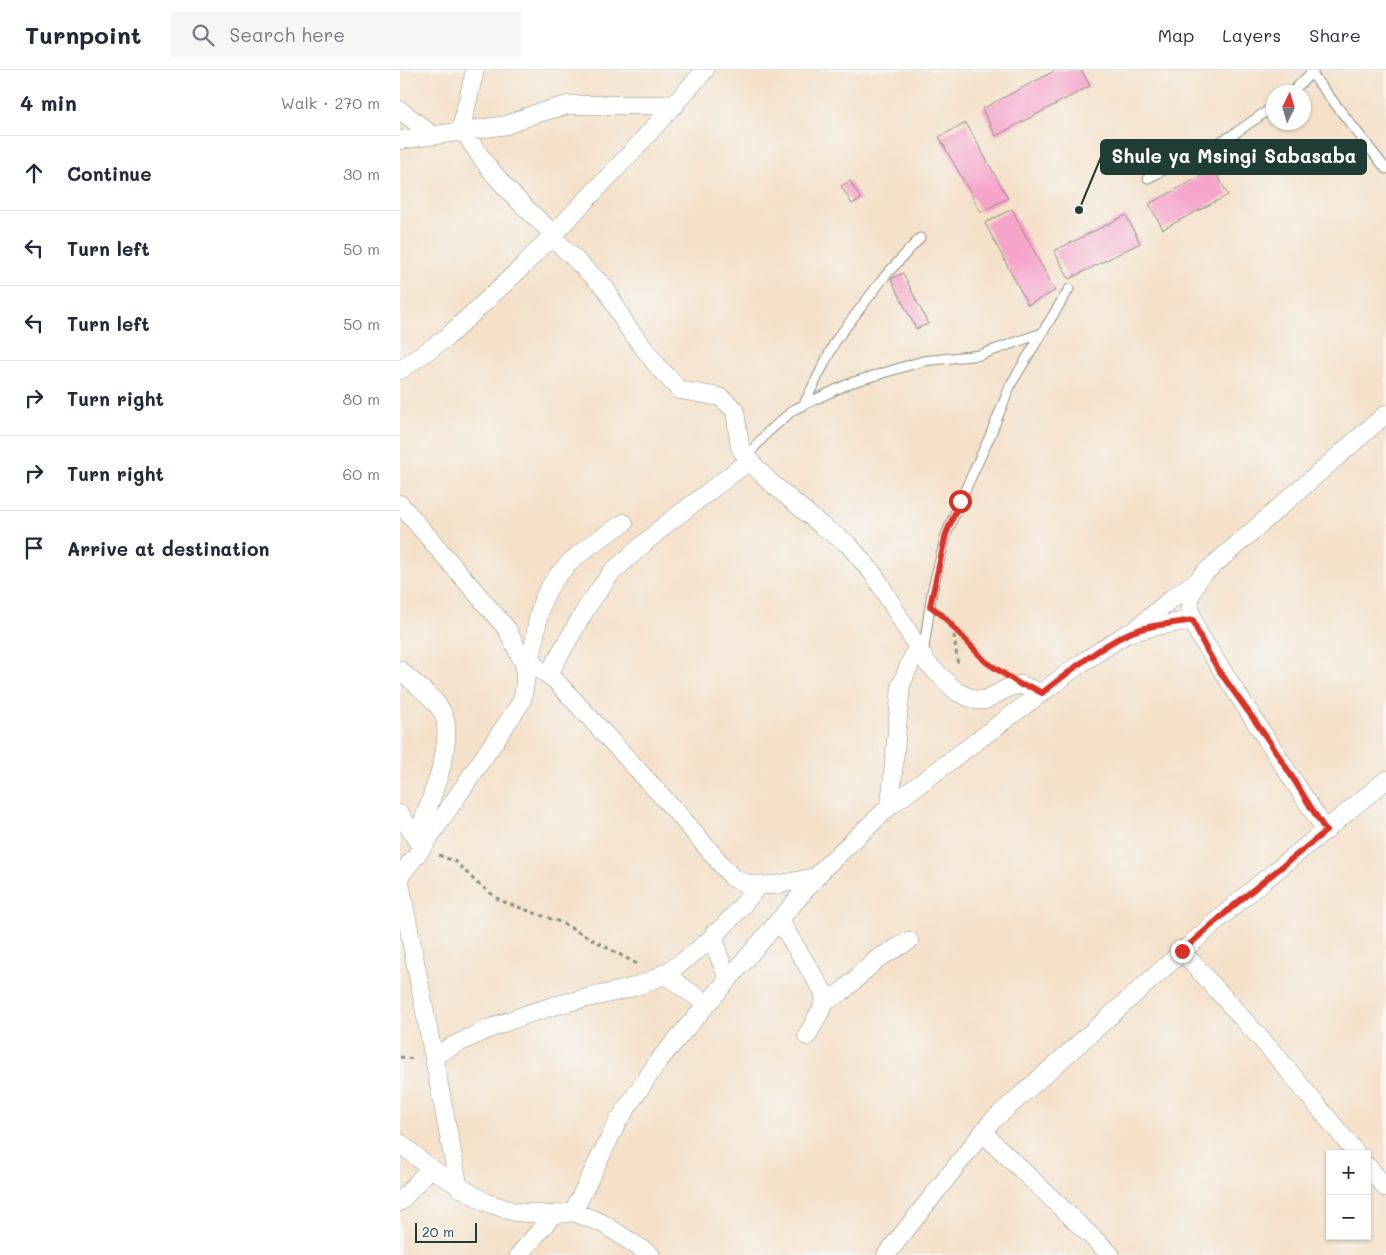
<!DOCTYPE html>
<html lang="en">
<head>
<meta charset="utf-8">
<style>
  :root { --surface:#fff; --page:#f6f6f7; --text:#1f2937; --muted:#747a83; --line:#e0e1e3 }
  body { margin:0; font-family:Mali,sans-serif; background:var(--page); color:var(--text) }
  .controls { position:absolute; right:15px; bottom:15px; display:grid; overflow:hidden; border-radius:0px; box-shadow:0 1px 4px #0004 }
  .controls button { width:45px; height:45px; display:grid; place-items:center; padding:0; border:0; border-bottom:1px solid var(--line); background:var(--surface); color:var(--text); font:25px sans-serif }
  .compass { position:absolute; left:866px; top:15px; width:45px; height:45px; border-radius:50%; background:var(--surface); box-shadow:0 1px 4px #0004; rotate:5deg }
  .scale { position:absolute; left:15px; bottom:12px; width:62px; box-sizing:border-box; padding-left:5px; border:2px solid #1f3d34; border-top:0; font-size:14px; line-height:18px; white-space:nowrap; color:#1f3d34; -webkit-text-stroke:4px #f6f6f2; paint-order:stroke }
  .stop { position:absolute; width:15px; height:15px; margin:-11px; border:4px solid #d93025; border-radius:50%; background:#fff }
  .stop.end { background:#d93025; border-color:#fff; box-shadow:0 1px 5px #0008 }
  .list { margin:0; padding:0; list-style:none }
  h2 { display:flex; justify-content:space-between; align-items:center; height:65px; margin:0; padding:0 20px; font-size:21px }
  h2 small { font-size:16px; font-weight:400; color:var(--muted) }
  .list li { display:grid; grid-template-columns:32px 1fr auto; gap:15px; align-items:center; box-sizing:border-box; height:75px; padding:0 20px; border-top:1px solid var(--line) }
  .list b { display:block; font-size:19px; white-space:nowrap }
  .list em { font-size:16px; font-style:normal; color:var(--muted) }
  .icon { flex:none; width:28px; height:28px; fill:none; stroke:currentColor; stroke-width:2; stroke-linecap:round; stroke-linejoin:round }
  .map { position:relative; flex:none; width:986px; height:1185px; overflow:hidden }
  header { display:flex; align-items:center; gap:30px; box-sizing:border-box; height:70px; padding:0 25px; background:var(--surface); border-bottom:1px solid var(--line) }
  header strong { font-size:24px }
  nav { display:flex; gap:28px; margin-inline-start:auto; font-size:18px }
  .search { width:350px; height:45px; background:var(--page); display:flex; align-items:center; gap:12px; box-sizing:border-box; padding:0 18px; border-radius:0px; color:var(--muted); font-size:19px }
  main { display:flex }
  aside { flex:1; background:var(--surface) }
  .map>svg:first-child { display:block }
  .building { fill:#f6a4ca }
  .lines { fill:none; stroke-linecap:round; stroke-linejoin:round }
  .service-casing { stroke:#8a8f7f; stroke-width:11 }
  .minor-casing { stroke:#8a8f7f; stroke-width:19 }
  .path { stroke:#8a8f7f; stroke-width:3; stroke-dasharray:4 4; stroke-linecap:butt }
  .service { stroke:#fff; stroke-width:9 }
  .minor { stroke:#fff; stroke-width:18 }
  .route { stroke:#d93025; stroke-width:6 }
  .leader { fill:none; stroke:#1f3d34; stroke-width:2 }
  .callout-dot { fill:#1f3d34; stroke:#f6f6f2; stroke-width:2 }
  .callout { fill:#1f3d34; stroke:#1f3d34; stroke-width:2 }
  .callout-label { font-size:19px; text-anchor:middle; font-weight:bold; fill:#fff }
</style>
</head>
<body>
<header>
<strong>Turnpoint</strong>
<div class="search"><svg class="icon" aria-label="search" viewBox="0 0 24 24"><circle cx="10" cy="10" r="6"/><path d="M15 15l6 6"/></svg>Search here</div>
<nav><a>Map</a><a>Layers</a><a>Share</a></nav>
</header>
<main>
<aside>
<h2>4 min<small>Walk · 270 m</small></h2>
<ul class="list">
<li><svg class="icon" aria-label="ahead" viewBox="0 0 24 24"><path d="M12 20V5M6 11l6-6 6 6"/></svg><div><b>Continue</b></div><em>30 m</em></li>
<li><svg class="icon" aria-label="left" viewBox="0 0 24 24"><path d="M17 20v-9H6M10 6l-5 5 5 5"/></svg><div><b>Turn left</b></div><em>50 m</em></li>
<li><svg class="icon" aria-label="left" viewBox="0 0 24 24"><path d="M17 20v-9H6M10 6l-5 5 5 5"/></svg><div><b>Turn left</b></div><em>50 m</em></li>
<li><svg class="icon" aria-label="right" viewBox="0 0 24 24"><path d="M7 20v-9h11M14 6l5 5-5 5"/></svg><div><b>Turn right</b></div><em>80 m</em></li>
<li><svg class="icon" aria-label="right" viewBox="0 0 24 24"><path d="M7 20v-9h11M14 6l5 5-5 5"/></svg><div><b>Turn right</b></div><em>60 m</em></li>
<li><svg class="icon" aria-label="arrive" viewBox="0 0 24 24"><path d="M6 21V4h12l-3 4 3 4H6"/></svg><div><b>Arrive at destination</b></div></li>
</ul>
</aside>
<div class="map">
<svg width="986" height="1185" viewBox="0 0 986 1185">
  <rect width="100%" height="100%" fill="#f6f6f2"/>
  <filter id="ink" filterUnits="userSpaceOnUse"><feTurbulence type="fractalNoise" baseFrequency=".02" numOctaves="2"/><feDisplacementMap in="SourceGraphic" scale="10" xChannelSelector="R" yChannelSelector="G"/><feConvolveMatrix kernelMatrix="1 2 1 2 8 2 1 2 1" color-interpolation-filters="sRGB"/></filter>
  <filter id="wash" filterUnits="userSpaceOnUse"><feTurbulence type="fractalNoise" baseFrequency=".0096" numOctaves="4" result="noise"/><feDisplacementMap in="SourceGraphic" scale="20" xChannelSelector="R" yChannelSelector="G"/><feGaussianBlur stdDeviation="1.12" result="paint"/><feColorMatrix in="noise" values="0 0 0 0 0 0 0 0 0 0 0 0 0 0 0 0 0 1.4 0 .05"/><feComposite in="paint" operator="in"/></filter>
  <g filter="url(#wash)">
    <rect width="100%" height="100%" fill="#f5e1ca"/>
    <g id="blocks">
      <path class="building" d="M 656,0 L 681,0 L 690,16 L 596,66 L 582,39 Z
        M 566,53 L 608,128 L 581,142 L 539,67 Z
        M 814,99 L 828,125 L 763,159 L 749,134 Z
        M 450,111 L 461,129 L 452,134 L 441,116 Z
        M 612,139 L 655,221 L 628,235 L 585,153 Z
        M 726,145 L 740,173 L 669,209 L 654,181 Z
        M 503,203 L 528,254 L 516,259 L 491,209 Z"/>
    </g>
  </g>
  <g filter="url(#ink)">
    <use href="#blocks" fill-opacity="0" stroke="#8a8f7f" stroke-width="1"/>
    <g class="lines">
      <g class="service-casing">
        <path id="service" d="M 911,3 L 986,99
          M 892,22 L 914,0
          M 748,108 L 831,66 L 874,36
          M 404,334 L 436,270 L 485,206 L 520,168
          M 346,387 L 367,363 L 393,340 L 450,313 L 523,291 L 580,285 L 642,263
          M 523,584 L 532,522 L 546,465 L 560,431 L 590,366 L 611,314 L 669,219"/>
      </g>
      <g class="minor-casing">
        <path id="minor" d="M 0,40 L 32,65
          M 65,62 C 87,102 120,134 154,164
          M 60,63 L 75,0
          M 0,70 L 107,55 L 134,44 L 168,35 L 276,35
          M 151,166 L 206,219 L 226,255 L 259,298 L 280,320 L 320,327 L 335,340 L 340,377 L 346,387 L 369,411 L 422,456 L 448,474 L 475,506 L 527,593 L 557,622 L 575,630 L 585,630 L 612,616 L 621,615 L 642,623
          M 0,300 L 46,268 L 121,198 L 231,83 L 305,0
          M 0,434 L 107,559 L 125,596 L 125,614 L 122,631 L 22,778 L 0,806
          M 735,560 L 771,529 L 797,511
          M 120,585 L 155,610 L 281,747 L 332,807 C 358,823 387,812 416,807
          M 131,593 C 134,574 136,554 141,536 C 152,499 193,472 224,453
          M 0,600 C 14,614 31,624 41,640 C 59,669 27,737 17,768
          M 148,605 L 187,537 L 211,503 L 265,455 L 349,391
          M 490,736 L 501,615 L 517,577
          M 0,744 L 20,775
          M 926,761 L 798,563 C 788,536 785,531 801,506 L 986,344
          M 0,813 L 59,1118
          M 379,850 L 423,921 L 425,932 L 407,966
          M 314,863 L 318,884 L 328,909
          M 782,881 L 878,988 L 957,1084
          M 264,904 L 307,934
          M 425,932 L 443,921 L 477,889 L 509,871
          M 34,986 C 77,962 118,945 165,933 C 192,926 237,920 260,906 C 298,885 332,850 358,816
          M 583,1063 L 711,1185
          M 0,1073 L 30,1098 L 85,1132 L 115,1142 L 153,1145 L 173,1142 L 202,1153 L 251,1185
          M 967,1096 L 986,1118
          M 0,1132 L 30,1098
          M 173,1142 L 218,1051 L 259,990 L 425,797 L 490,736 L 680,594 L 726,564 L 756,556 L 793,550
          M 119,1185 L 153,1145
          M 486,1185 L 591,1052 L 838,832 L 986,710"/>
      </g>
      <path class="path" d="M 544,547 L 586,592 L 600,602
        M 553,557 L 558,596
        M 39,785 L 56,792 L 77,813 L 101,831 L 160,852 L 239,895
        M 0,987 L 14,989"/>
      <use href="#service" class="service"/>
      <use href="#minor" class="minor"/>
    </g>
  </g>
  <g class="lines" filter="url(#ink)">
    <path class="route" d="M 560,431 L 546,464 L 530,536 L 541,544 L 586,592 L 621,615 L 631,617 L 642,623 C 668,603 695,580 725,565 C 745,555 771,554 793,550 C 808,592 840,628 864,664 C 886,695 905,729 926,761 L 838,832 L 782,881"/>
  </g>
  <path class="leader" d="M679 140L701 87"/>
  <circle class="callout-dot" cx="679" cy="140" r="5"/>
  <rect class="callout" x="701" y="70" width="265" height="34" rx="5"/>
  <g class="callout-label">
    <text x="834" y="93">Shule ya Msingi Sabasaba</text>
  </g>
</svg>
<div class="controls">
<button>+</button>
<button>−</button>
</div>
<svg class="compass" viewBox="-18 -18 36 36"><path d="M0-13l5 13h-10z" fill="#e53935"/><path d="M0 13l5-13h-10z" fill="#747a83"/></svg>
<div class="scale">20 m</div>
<div class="stop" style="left:560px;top:431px"></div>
<div class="stop end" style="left:782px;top:881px"></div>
</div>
</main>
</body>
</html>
